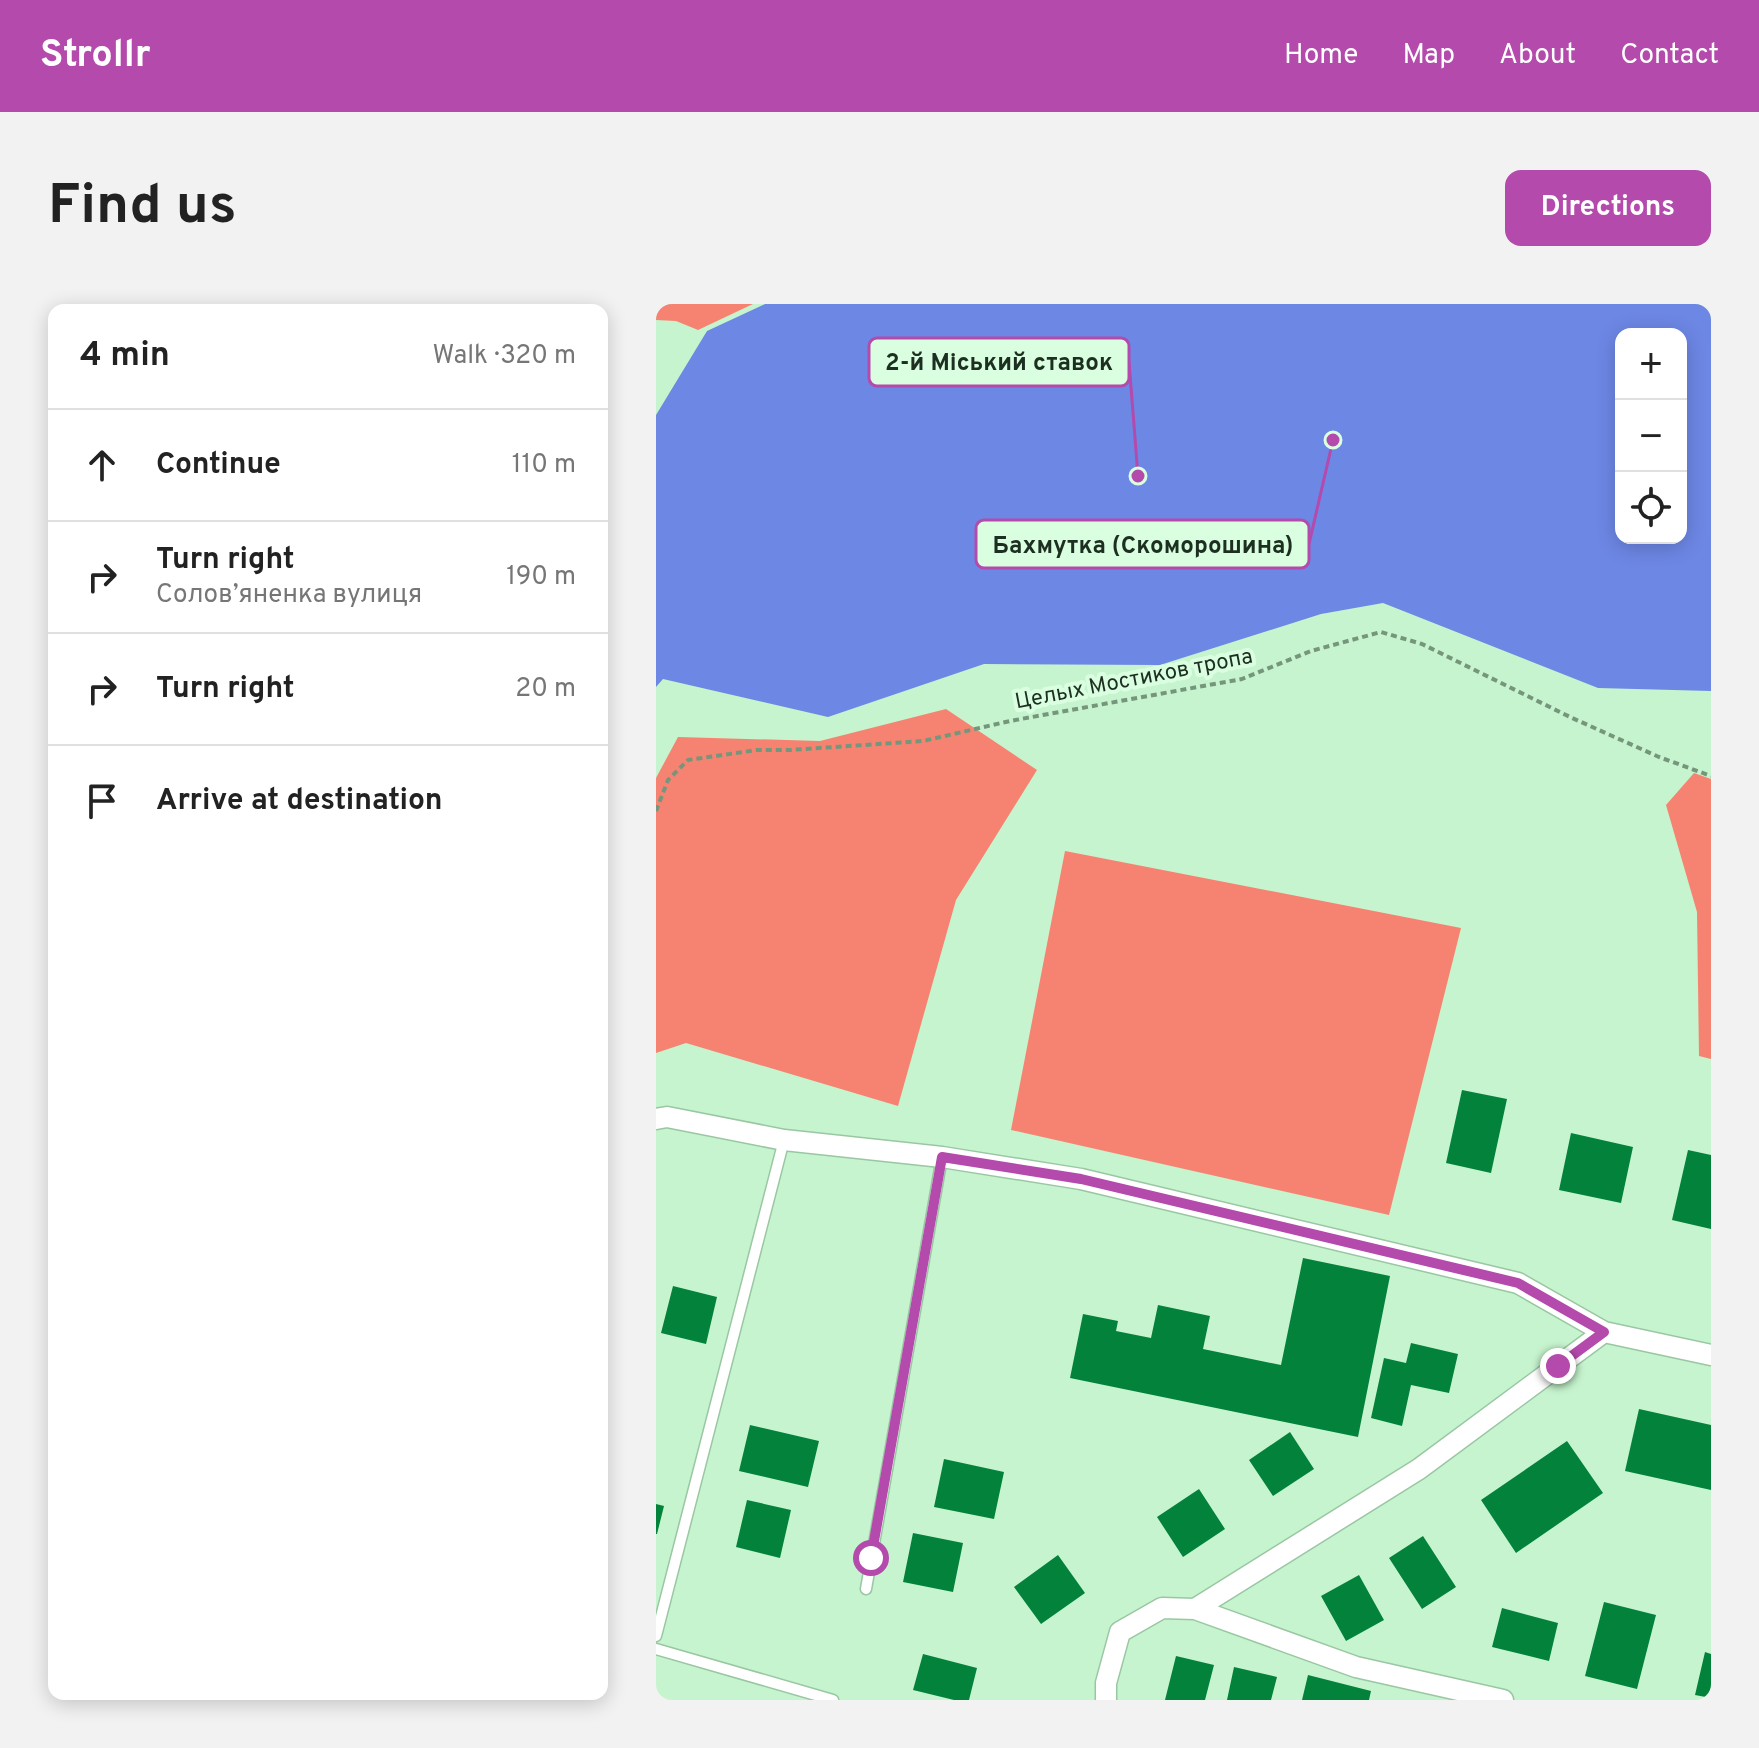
<!DOCTYPE html>
<html lang="en">
<head>
<meta charset="utf-8">
<style>
  :root { --surface:#fff; --page:#f2f2f2; --text:#222; --muted:#767676; --line:#e0e0e0; --accent:#b34aac }
  body { margin:0; font-family:Overpass,sans-serif; background:var(--page); color:var(--text) }
  .controls { position:absolute; right:24px; top:24px; display:grid; overflow:hidden; border-radius:16px; box-shadow:0 4px 20px #0003 }
  .controls button { width:72px; height:72px; display:grid; place-items:center; padding:0; border:0; border-bottom:2px solid var(--line); background:var(--surface); color:var(--text); font:40px sans-serif }
  .stop { position:absolute; width:24px; height:24px; margin:-18px; border:6px solid #b34aac; border-radius:50%; background:#fff }
  .stop.end { background:#b34aac; border-color:#fff; box-shadow:0 2px 8px #0008 }
  .list { margin:0; padding:0; list-style:none }
  h2 { display:flex; justify-content:space-between; align-items:center; height:104px; margin:0; padding:0 32px; font-size:34px }
  h2 small { font-size:26px; font-weight:400; color:var(--muted) }
  .list li { display:grid; grid-template-columns:52px 1fr auto; gap:24px; align-items:center; box-sizing:border-box; height:112px; padding:0 32px; border-top:2px solid var(--line) }
  .list b { display:block; font-size:30px; white-space:nowrap }
  .list p { margin:0; font-size:26px; white-space:nowrap; color:var(--muted) }
  .list em { font-size:26px; font-style:normal; color:var(--muted) }
  .icon { flex:none; width:44px; height:44px; fill:none; stroke:currentColor; stroke-width:2; stroke-linecap:round; stroke-linejoin:round }
  .map { position:relative; flex:none; width:1055px; height:1396px; overflow:hidden; border-radius:16px }
  header { display:flex; align-items:center; gap:48px; box-sizing:border-box; height:112px; padding:0 40px; background:var(--accent); color:#fff }
  header strong { font-size:38px }
  nav { display:flex; gap:44px; margin-inline-start:auto; font-size:28px }
  .intro { display:flex; align-items:center; justify-content:space-between; box-sizing:border-box; height:192px; padding:0 48px }
  h1 { margin:0; font-size:56px }
  .button { padding:20px 36px; border-radius:16px; background:var(--accent); color:#fff; font-size:28px; font-weight:700 }
  main { display:flex; gap:48px; padding:0 48px }
  aside { flex:1; background:var(--surface); border-radius:16px; box-shadow:0 4px 20px #0003 }
  .map>svg:first-child { display:block }
  .forest { fill:#f68371 }
  .water { fill:#6d87e5; fill-rule:evenodd }
  .building { fill:#03823c }
  .lines { fill:none; stroke-linecap:round; stroke-linejoin:round }
  .service-casing { stroke:#9ac7a3; stroke-width:13 }
  .minor-casing { stroke:#9ac7a3; stroke-width:23 }
  .path { stroke:#76967c; stroke-width:4; stroke-dasharray:6 4; stroke-linecap:butt }
  .service { stroke:#fff; stroke-width:10 }
  .minor { stroke:#fff; stroke-width:20 }
  .route { stroke:#b34aac; stroke-width:10 }
  .labels { text-anchor:middle; dominant-baseline:central; stroke-width:8; stroke-linejoin:round; paint-order:stroke }
  .street-label { font-size:22px; fill:#1d2f21; stroke:#daffe0 }
  .leader { fill:none; stroke:#b34aac; stroke-width:3 }
  .callout-dot { fill:#b34aac; stroke:#daffe0; stroke-width:3 }
  .callout { fill:#daffe0; stroke:#b34aac; stroke-width:3 }
  .callout-label { font-size:24px; text-anchor:middle; font-weight:bold; fill:#1d2f21 }
</style>
</head>
<body>
<header>
<strong>Strollr</strong>
<nav><a>Home</a><a>Map</a><a>About</a><a>Contact</a></nav>
</header>
<div class="intro"><h1>Find us</h1><a class="button">Directions</a></div>
<main>
<aside>
<h2>4 min<small>Walk · 320 m</small></h2>
<ul class="list">
<li><svg class="icon" aria-label="ahead" viewBox="0 0 24 24"><path d="M12 20V5M6 11l6-6 6 6"/></svg><div><b>Continue</b></div><em>110 m</em></li>
<li><svg class="icon" aria-label="right" viewBox="0 0 24 24"><path d="M7 20v-9h11M14 6l5 5-5 5"/></svg><div><b>Turn right</b><p>Солов’яненка вулиця</p></div><em>190 m</em></li>
<li><svg class="icon" aria-label="right" viewBox="0 0 24 24"><path d="M7 20v-9h11M14 6l5 5-5 5"/></svg><div><b>Turn right</b></div><em>20 m</em></li>
<li><svg class="icon" aria-label="arrive" viewBox="0 0 24 24"><path d="M6 21V4h12l-3 4 3 4H6"/></svg><div><b>Arrive at destination</b></div></li>
</ul>
</aside>
<div class="map">
<svg width="1055" height="1396" viewBox="0 0 1055 1396">
  <rect width="100%" height="100%" fill="#c6f4ce"/>
  <path class="forest" d="M 0,0 L 97,0 L 42,26 L 20,17 L 0,16 Z
    M 290,405 L 381,466 L 300,596 L 242,802 L 30,739 L 0,749 L 0,474 L 22,433 L 164,437 Z
    M 1038,469 L 1055,475 L 1055,755 L 1043,752 L 1041,608 L 1010,501 Z
    M 409,547 L 805,624 L 733,911 L 355,826 Z"/>
  <path class="water" d="M 109,0 L 1055,0 L 1055,387 L 942,384 L 727,299 L 665,310 L 504,361 L 328,360 L 172,413 L 7,375 L 0,383 L 0,111 L 51,27 ZM 965,30 L 1025,30 L 1025,234 L 965,234 Z"/>
  <path class="building" d="M 806,786 L 851,795 L 835,869 L 790,859 Z
    M 915,829 L 977,843 L 965,899 L 903,886 Z
    M 1032,846 L 1055,851 L 1055,925 L 1016,916 Z
    M 647,954 L 734,972 L 702,1133 L 414,1074 L 427,1010 L 462,1017 L 460,1027 L 495,1034 L 502,1001 L 554,1012 L 547,1045 L 625,1061 Z
    M 17,982 L 61,993 L 50,1040 L 5,1029 Z
    M 755,1039 L 802,1050 L 793,1089 L 755,1081 L 746,1122 L 715,1114 L 728,1054 L 750,1059 Z
    M 983,1105 L 1055,1121 L 1055,1186 L 969,1167 Z
    M 94,1121 L 163,1137 L 152,1183 L 83,1167 Z
    M 634,1128 L 658,1165 L 617,1192 L 593,1156 Z
    M 911,1137 L 947,1189 L 860,1249 L 825,1196 Z
    M 288,1155 L 348,1168 L 338,1215 L 278,1203 Z
    M 543,1185 L 569,1225 L 527,1253 L 501,1213 Z
    M 91,1196 L 135,1206 L 124,1254 L 80,1243 Z
    M 0,1200 L 8,1202 L 1,1230 L 0,1230 Z
    M 257,1229 L 307,1239 L 297,1288 L 247,1278 Z
    M 767,1232 L 800,1283 L 766,1305 L 733,1254 Z
    M 402,1251 L 429,1289 L 385,1320 L 358,1283 Z
    M 703,1271 L 728,1316 L 690,1337 L 665,1292 Z
    M 948,1298 L 1000,1311 L 981,1385 L 929,1372 Z
    M 846,1304 L 902,1319 L 893,1357 L 836,1343 Z
    M 1049,1348 L 1055,1350 L 1055,1394 L 1039,1391 Z
    M 267,1350 L 321,1364 L 313,1396 L 298,1396 L 257,1386 Z
    M 520,1352 L 558,1361 L 549,1396 L 509,1396 Z
    M 578,1363 L 621,1373 L 615,1396 L 571,1396 Z
    M 652,1371 L 715,1387 L 713,1396 L 646,1396 Z"/>
  <g class="lines">
    <g class="service-casing">
      <path id="service" d="M 210,1285 L 286,853
        M 0,1332 L 128,836
        M 0,1345 L 177,1396"/>
    </g>
    <g class="minor-casing">
      <path id="minor" d="M 0,815 L 11,813 L 128,836 L 286,853 L 425,875 L 862,979 L 948,1028 L 1055,1051
        M 450,1396 L 450,1379 L 464,1328 L 506,1304 L 539,1305
        M 847,1396 L 700,1363 L 539,1305 L 763,1165 L 948,1028"/>
    </g>
    <path class="path" d="M 0,507 L 12,476 L 32,456 L 101,446 L 134,446 L 267,437 L 354,417 L 586,375 L 655,347 L 725,328 L 766,340 L 914,413 L 1003,453 L 1055,472"/>
    <use href="#service" class="service"/>
    <use href="#minor" class="minor"/>
  </g>
  <g class="lines">
    <path class="route" d="M 215,1254 L 286,853 L 425,875 L 862,979 L 948,1028 L 902,1062"/>
  </g>
  <g class="labels">
    <g class="street-label">
      <text transform="translate(478 376) rotate(-11)">Целых Мостиков тропа</text>
    </g>
  </g>
  <path class="leader" d="M482 172L473 58M677 136L653 240"/>
  <g class="callout-dot">
    <circle cx="482" cy="172" r="8"/>
    <circle cx="677" cy="136" r="8"/>
  </g>
  <g class="callout">
    <rect x="213" y="34" width="260" height="48" rx="8"/>
    <rect x="320" y="216" width="333" height="48" rx="8"/>
  </g>
  <g class="callout-label">
    <text x="343" y="66">2-й Міський ставок</text>
    <text x="487" y="249">Бахмутка (Скоморошина)</text>
  </g>
</svg>
<div class="controls">
<button>+</button>
<button>−</button>
<button><svg class="icon" aria-label="locate" viewBox="0 0 24 24"><circle cx="12" cy="12" r="6"/><path d="M12 2v4M12 18v4M2 12h4M18 12h4"/></svg></button>
</div>
<div class="stop" style="left:215px;top:1254px"></div>
<div class="stop end" style="left:902px;top:1062px"></div>
</div>
</main>
</body>
</html>
